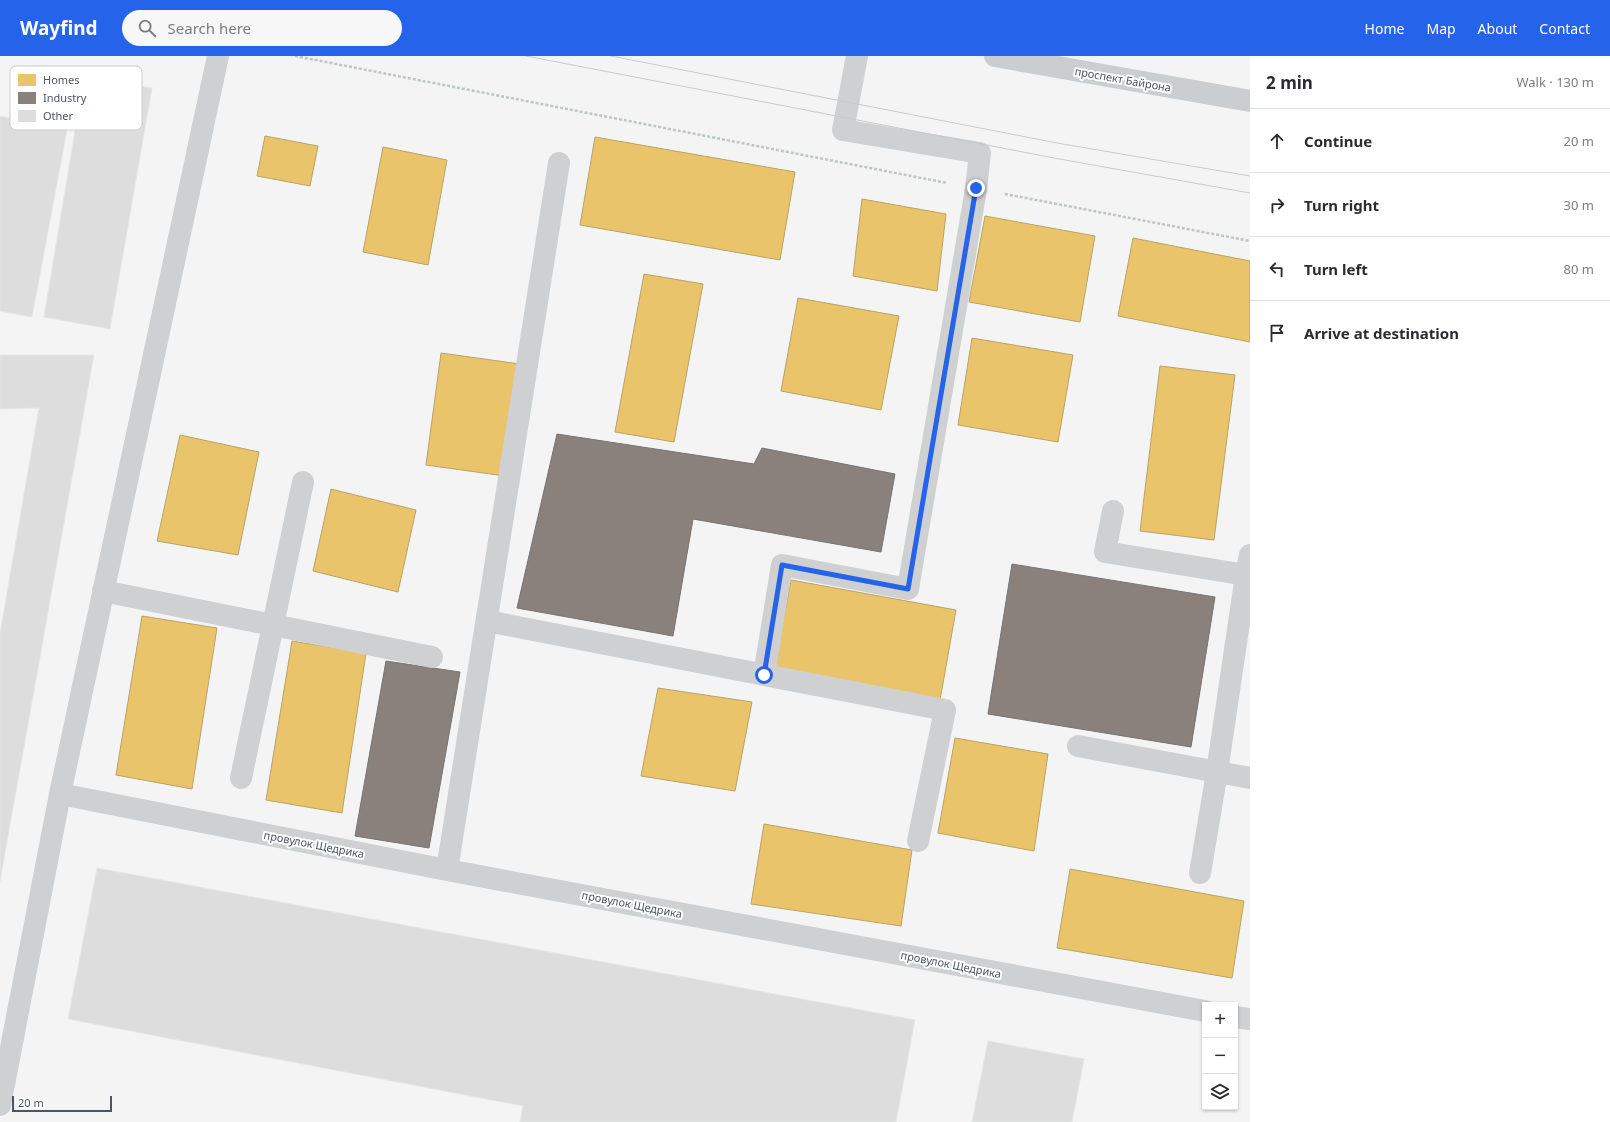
<!DOCTYPE html>
<html lang="en">
<head>
<meta charset="utf-8">
<style>
  :root { --surface:#fff; --page:#f7f7f7; --text:#2b2b33; --muted:#7c7c81; --line:#e1e1e2; --accent:#2563eb }
  body { margin:0; font-family:"Noto Sans",sans-serif; background:var(--page); color:var(--text) }
  .controls { position:absolute; right:12px; bottom:12px; display:grid; overflow:hidden; border-radius:0px; box-shadow:0 1px 3px #0004 }
  .controls button { width:36px; height:36px; display:grid; place-items:center; padding:0; border:0; border-bottom:1px solid var(--line); background:var(--surface); color:var(--text); font:20px sans-serif }
  .scale { position:absolute; left:12px; bottom:10px; width:100px; box-sizing:border-box; padding-left:4px; border:2px solid #4a5661; border-top:0; font-size:11px; line-height:14px; white-space:nowrap; color:#4a5661; -webkit-text-stroke:3px #fff; paint-order:stroke }
  .stop { position:absolute; width:12px; height:12px; margin:-9px; border:3px solid #2563eb; border-radius:50%; background:#fff }
  .stop.end { background:#2563eb; border-color:#fff; box-shadow:0 1px 4px #0008 }
  .list { margin:0; padding:0; list-style:none }
  h2 { display:flex; justify-content:space-between; align-items:center; height:52px; margin:0; padding:0 16px; font-size:17px }
  h2 small { font-size:13px; font-weight:400; color:var(--muted) }
  .list li { display:grid; grid-template-columns:26px 1fr auto; gap:12px; align-items:center; box-sizing:border-box; height:64px; padding:0 16px; border-top:1px solid var(--line) }
  .list b { display:block; font-size:15px; white-space:nowrap }
  .list em { font-size:13px; font-style:normal; color:var(--muted) }
  .icon { flex:none; width:22px; height:22px; fill:none; stroke:currentColor; stroke-width:2; stroke-linecap:round; stroke-linejoin:round }
  .map { position:relative; flex:none; width:1250px; height:1066px; overflow:hidden }
  header { display:flex; align-items:center; gap:24px; box-sizing:border-box; height:56px; padding:0 20px; background:var(--accent); color:#fff }
  header strong { font-size:19px }
  nav { display:flex; gap:22px; margin-inline-start:auto; font-size:14px }
  .search { width:280px; height:36px; background:var(--page); display:flex; align-items:center; gap:10px; box-sizing:border-box; padding:0 14px; border-radius:22px; color:var(--muted); font-size:15px }
  main { display:flex }
  aside { flex:1; background:var(--surface) }
  .map>svg:first-child { display:block }
  .homes { fill:#e9c46a; stroke:#b9a367 }
  .industry { fill:#8a817c; stroke:#777474 }
  .building { fill:#ddddde; stroke:#e5e6e7 }
  .lines { fill:none; stroke-linecap:round; stroke-linejoin:round }
  .path { stroke:#bcc7c4; stroke-width:2.5; stroke-dasharray:3 2; stroke-linecap:butt }
  .minor { stroke:#ced0d2; stroke-width:22 }
  .major { stroke:#caced1; stroke-width:22 }
  .tram { stroke:#c9cacc; stroke-width:1 }
  .route { stroke:#2563eb; stroke-width:5 }
  .labels { text-anchor:middle; dominant-baseline:central; stroke-width:4; stroke-linejoin:round; paint-order:stroke }
  .street-label { font-size:11px; fill:#4a5661; stroke:#fff }
  .key { fill:#fff; stroke:#c9ccd0; stroke-width:1 }
  .key-label { font-size:11px; fill:#4a5661 }
</style>
</head>
<body>
<header>
<strong>Wayfind</strong>
<div class="search"><svg class="icon" aria-label="search" viewBox="0 0 24 24"><circle cx="10" cy="10" r="6"/><path d="M15 15l6 6"/></svg>Search here</div>
<nav><a>Home</a><a>Map</a><a>About</a><a>Contact</a></nav>
</header>
<main>
<div class="map">
<svg width="1250" height="1066" viewBox="0 0 1250 1066">
  <rect width="100%" height="100%" fill="#f4f4f4"/>
  <path class="homes" d="M 265,80 L 318,90 L 310,130 L 257,120 Z
    M 595,81 L 795,116 L 780,204 L 580,169 Z
    M 383,91 L 447,104 L 428,209 L 363,196 Z
    M 862,143 L 946,158 L 937,235 L 853,220 Z
    M 985,160 L 1095,180 L 1080,266 L 969,246 Z
    M 1133,182 L 1250,205 L 1250,286 L 1118,260 Z
    M 644,218 L 703,228 L 674,386 L 615,376 Z
    M 798,242 L 899,260 L 881,354 L 781,335 Z
    M 972,282 L 1073,299 L 1058,386 L 958,369 Z
    M 441,297 L 520,308 L 505,420 L 426,409 Z
    M 1160,310 L 1235,319 L 1214,484 L 1140,475 Z
    M 180,379 L 259,396 L 238,499 L 157,485 Z
    M 331,433 L 416,454 L 398,536 L 313,515 Z
    M 791,524 L 956,554 L 940,644 L 774,614 Z
    M 142,560 L 217,572 L 192,733 L 116,719 Z
    M 292,585 L 366,597 L 342,757 L 266,744 Z
    M 658,632 L 752,646 L 735,735 L 641,720 Z
    M 955,682 L 1048,698 L 1034,795 L 938,777 Z
    M 764,768 L 912,794 L 901,870 L 751,848 Z
    M 1070,813 L 1244,845 L 1232,922 L 1057,892 Z"/>
  <path class="industry" d="M 557,378 L 754,408 L 762,392 L 895,418 L 881,496 L 693,463 L 673,580 L 517,552 Z
    M 1012,508 L 1215,541 L 1191,691 L 988,658 Z
    M 386,605 L 460,616 L 429,792 L 355,780 Z"/>
  <path class="building" d="M 84,21 L 152,32 L 110,273 L 44,261 Z
    M 0,60 L 67,74 L 32,261 L 0,255 Z
    M 0,299 L 94,299 L 0,825 L 0,577 L 39,352 L 0,353 Z
    M 97,812 L 915,964 L 896,1066 L 520,1066 L 523,1050 L 68,963 Z
    M 988,985 L 1084,1003 L 1072,1066 L 972,1066 Z"/>
  <g class="lines">
    <path class="path" d="M 295,0 L 947,127
      M 1005,138 L 1250,185"/>
    <path class="minor" d="M 1113,455 L 1105,496 L 1246,519 L 1217,716 L 1200,817
      M 1246,519 L 1250,499
      M 103,535 L 432,601
      M 487,565 L 945,654 L 918,785
      M 764,619 L 782,509 L 908,533 L 976,133 L 980,97 L 843,74 L 857,0
      M 1078,690 L 1250,722
      M 241,722 L 303,426
      M 60,738 L 447,814 L 1205,955
      M 447,814 L 559,107
      M 1235,961 L 1250,963
      M 0,1049 L 60,738 L 218,0"/>
    <path class="major" d="M 995,0 L 1250,45"/>
    <path class="tram" d="M 526,0 L 1054,102 L 1250,137
      M 611,0 L 1057,87 L 1250,120"/>
  </g>
  <g class="lines">
    <path class="route" d="M 764,619 L 782,509 L 908,533 L 976,132"/>
  </g>
  <g class="labels">
    <g class="street-label">
      <text transform="translate(1123 23) rotate(10)">проспект Байрона</text>
      <text transform="translate(314 788) rotate(11)">провулок Щедрика</text>
      <text transform="translate(632 848) rotate(11)">провулок Щедрика</text>
      <text transform="translate(951 908) rotate(11)">провулок Щедрика</text>
    </g>
  </g>
  <rect x="10" y="10" width="132" height="64" rx="6" class="key"/>
  <rect x="18" y="18" width="18" height="12" fill="#e9c46a"/>
  <rect x="18" y="36" width="18" height="12" fill="#8a817c"/>
  <rect x="18" y="54" width="18" height="12" fill="#ddddde"/>
  <g class="key-label">
    <text x="43" y="28">Homes</text>
    <text x="43" y="46">Industry</text>
    <text x="43" y="64">Other</text>
  </g>
</svg>
<div class="controls">
<button>+</button>
<button>−</button>
<button><svg class="icon" aria-label="layers" viewBox="0 0 24 24"><path d="M12 4l9 5-9 5-9-5zM3 14l9 5 9-5"/></svg></button>
</div>
<div class="scale">20 m</div>
<div class="stop" style="left:764px;top:619px"></div>
<div class="stop end" style="left:976px;top:132px"></div>
</div>
<aside>
<h2>2 min<small>Walk · 130 m</small></h2>
<ul class="list">
<li><svg class="icon" aria-label="ahead" viewBox="0 0 24 24"><path d="M12 20V5M6 11l6-6 6 6"/></svg><div><b>Continue</b></div><em>20 m</em></li>
<li><svg class="icon" aria-label="right" viewBox="0 0 24 24"><path d="M7 20v-9h11M14 6l5 5-5 5"/></svg><div><b>Turn right</b></div><em>30 m</em></li>
<li><svg class="icon" aria-label="left" viewBox="0 0 24 24"><path d="M17 20v-9H6M10 6l-5 5 5 5"/></svg><div><b>Turn left</b></div><em>80 m</em></li>
<li><svg class="icon" aria-label="arrive" viewBox="0 0 24 24"><path d="M6 21V4h12l-3 4 3 4H6"/></svg><div><b>Arrive at destination</b></div></li>
</ul>
</aside>
</main>
</body>
</html>
